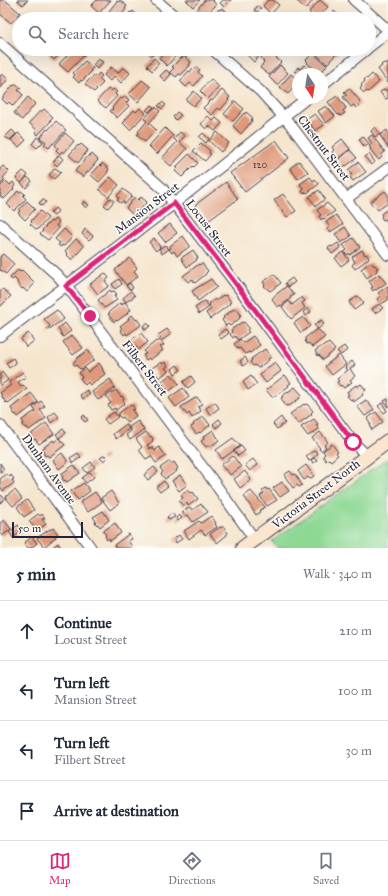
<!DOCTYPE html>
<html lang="en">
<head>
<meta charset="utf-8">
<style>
  :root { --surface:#fff; --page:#f6f6f7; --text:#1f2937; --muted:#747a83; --line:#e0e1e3; --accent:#db2777 }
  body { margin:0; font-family:"IM FELL Great Primer",serif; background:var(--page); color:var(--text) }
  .compass { position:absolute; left:292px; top:68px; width:36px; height:36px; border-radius:50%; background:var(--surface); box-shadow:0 4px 16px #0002; rotate:168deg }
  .scale { position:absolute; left:12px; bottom:10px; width:71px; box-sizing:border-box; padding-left:4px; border:2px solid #22223b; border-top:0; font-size:11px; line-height:14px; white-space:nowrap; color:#22223b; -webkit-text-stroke:3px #fdfcf7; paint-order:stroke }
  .stop { position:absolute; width:12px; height:12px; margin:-9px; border:3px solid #db2777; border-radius:50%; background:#fff }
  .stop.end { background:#db2777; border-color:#fff; box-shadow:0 1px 4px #0008 }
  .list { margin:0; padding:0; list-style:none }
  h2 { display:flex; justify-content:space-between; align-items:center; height:52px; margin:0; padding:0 16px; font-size:17px }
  h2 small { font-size:13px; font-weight:400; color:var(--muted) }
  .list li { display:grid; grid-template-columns:26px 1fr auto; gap:12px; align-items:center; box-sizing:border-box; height:60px; padding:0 16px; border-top:1px solid var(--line) }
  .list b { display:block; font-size:15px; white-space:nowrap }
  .list p { margin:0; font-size:13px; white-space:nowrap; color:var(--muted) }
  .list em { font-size:13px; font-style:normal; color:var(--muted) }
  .icon { flex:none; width:22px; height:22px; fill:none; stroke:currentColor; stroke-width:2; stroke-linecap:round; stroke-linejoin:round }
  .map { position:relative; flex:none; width:388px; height:548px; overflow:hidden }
  .search { position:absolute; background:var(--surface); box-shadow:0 4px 16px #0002; left:12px; right:12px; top:12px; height:44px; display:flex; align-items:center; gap:10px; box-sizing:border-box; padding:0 14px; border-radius:22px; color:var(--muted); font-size:15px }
  .sheet { height:292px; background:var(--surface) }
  nav { display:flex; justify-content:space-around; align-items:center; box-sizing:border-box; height:56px; border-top:1px solid var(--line); background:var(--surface); font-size:11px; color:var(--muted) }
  nav a { display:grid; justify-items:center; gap:2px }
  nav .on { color:var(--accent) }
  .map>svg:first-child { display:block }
  .green { fill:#8ed894; stroke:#587d68 }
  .building { fill:#df997a }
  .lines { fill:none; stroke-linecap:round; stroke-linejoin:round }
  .street-casing { stroke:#423f51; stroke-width:12 }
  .secondary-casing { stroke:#423f51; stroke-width:16 }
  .street { stroke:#fff; stroke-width:10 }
  .secondary { stroke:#fbe5cf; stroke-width:14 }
  .route { stroke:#db2777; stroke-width:5 }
  .labels { text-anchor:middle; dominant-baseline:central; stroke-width:3; stroke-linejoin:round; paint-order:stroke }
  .number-label { font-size:10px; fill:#51404b }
  .street-label { font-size:12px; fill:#22223b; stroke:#fdfcf7 }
</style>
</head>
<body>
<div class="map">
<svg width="388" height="548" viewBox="0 0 388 548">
  <rect width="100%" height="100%" fill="#fdfcf7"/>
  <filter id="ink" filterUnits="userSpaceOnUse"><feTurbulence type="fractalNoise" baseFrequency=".025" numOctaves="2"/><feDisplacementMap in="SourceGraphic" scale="8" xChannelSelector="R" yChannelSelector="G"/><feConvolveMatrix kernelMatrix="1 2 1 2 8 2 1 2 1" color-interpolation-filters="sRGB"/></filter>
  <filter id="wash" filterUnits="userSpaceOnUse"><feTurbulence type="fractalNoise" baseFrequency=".012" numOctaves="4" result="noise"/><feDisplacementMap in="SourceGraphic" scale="16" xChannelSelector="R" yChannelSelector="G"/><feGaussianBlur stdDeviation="0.9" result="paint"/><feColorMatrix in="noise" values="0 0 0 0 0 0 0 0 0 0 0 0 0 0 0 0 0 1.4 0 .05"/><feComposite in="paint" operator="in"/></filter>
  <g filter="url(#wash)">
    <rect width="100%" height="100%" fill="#f5e5cd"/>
    <path class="green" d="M 388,458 L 388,548 L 277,548 L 272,541 Z"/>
    <g id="blocks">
      <path class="building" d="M 0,0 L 5,0 L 20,13 L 11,23 L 0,14 Z
        M 17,0 L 28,0 L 23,5 Z
        M 97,0 L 111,0 L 99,13 L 91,6 Z
        M 120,0 L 127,6 L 125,8 L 126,9 L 118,19 L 109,11 L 117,1 L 119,2 Z
        M 186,0 L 200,0 L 193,7 Z
        M 205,0 L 214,0 L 213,1 L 216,5 L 204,17 L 197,10 L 199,7 Z
        M 223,0 L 231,0 L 224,7 L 220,3 Z
        M 268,0 L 273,0 L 279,5 L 271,14 L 263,6 Z
        M 298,0 L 313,0 L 306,9 L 297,1 Z
        M 320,0 L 328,7 L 316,19 L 309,12 Z
        M 258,6 L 261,8 L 257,12 L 254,10 Z
        M 222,8 L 226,11 L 224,13 L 228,17 L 226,19 L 210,19 L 219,9 L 220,10 Z
        M 133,11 L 140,18 L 139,19 L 124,19 L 130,12 L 131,13 Z
        M 334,11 L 341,18 L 340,19 L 326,19 Z
        M 235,14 L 240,19 L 231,19 Z
        M 50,49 L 65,49 L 54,60 L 48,54 L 50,52 L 49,51 Z
        M 73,49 L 86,49 L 88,51 L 68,72 L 59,64 Z
        M 144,49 L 160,49 L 152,56 Z
        M 167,49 L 176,49 L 179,52 L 167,66 L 159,58 Z
        M 250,49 L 264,49 L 265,50 L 254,62 L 246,54 Z
        M 319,49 L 321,50 L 342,49 L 337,55 L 336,54 L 327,64 L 315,53 Z
        M 268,51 L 272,54 L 274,52 L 278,56 L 276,58 L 281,62 L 269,75 L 260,68 L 264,62 L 261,58 Z
        M 313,53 L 327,66 L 319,74 L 307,63 L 308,62 L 306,60 Z
        M 184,56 L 191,62 L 189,65 L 190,65 L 181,75 L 179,74 L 176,77 L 170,72 L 174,68 L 172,67 L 181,58 L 182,58 Z
        M 154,58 L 159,63 L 152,71 L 147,66 Z
        M 98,59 L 103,62 L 97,69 L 93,65 Z
        M 85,61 L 93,68 L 90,71 L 91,72 L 82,81 L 81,80 L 79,83 L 73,77 L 75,75 L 73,73 Z
        M 388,62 L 388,83 L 378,69 L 382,66 L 381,65 L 384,63 L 385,64 Z
        M 280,65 L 288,73 L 277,85 L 269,77 Z
        M 304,65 L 313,74 L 298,74 L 298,75 L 296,73 L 297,73 L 295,71 L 298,67 L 300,69 Z
        M 111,67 L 118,73 L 123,67 L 130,73 L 121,83 L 114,76 L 110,81 L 104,75 Z
        M 196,67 L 200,70 L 198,72 L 202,76 L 194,86 L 190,83 L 186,87 L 180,81 L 189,71 L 190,72 L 193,68 L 194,69 Z
        M 166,70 L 171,74 L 165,81 L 160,76 Z
        M 99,73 L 102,76 L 99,79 L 103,83 L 94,92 L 85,84 L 94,75 L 96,77 Z
        M 2,74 L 8,79 L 0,89 L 0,76 Z
        M 291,74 L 298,81 L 298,83 L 288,94 L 280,87 Z
        M 372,74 L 379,82 L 368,92 L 367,91 L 364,93 L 360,89 L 362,87 L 361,85 L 365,81 L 364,80 L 366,78 L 367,79 Z
        M 211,79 L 219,87 L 208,99 L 200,91 Z
        M 142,80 L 151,87 L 138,102 L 129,94 Z
        M 16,84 L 21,88 L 18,90 L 23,95 L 13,106 L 9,102 L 7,104 L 2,99 L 13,85 L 14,86 Z
        M 349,88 L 360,101 L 359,102 L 361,104 L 356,108 L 354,105 L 351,107 L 343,97 L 347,95 L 344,92 Z
        M 108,89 L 111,91 L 113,89 L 117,92 L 115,94 L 117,96 L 106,108 L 97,101 Z
        M 385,89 L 388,93 L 388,98 L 385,99 L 380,92 Z
        M 222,90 L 230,97 L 228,99 L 229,100 L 220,110 L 218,108 L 212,115 L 203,108 L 211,100 L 212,101 Z
        M 194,91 L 201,98 L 194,106 L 186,100 Z
        M 125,96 L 129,100 L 126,103 L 129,106 L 117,118 L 110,111 L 113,109 L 112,108 L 120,98 L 122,99 Z
        M 337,96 L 346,108 L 343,111 L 345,113 L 340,116 L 339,114 L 338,115 L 328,102 Z
        M 28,97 L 35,104 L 22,120 L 14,113 Z
        M 235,101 L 244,109 L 233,121 L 224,114 Z
        M 162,102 L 166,105 L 162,109 L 158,106 Z
        M 151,105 L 154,107 L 149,112 L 146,110 Z
        M 326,106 L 335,116 L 326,123 L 318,111 Z
        M 155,107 L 160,111 L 149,123 L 156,130 L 145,142 L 137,135 L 139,132 L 138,132 L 147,121 L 144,119 Z
        M 140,108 L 146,113 L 133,127 L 130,130 L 123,123 L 126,120 L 125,120 L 134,110 L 136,112 Z
        M 44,109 L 53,117 L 50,120 L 51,121 L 38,135 L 36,132 L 37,130 L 29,123 L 40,111 L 41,112 Z
        M 177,112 L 181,115 L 176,120 L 173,117 Z
        M 246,112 L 253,118 L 251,120 L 252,121 L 241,134 L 233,126 L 244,113 L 245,114 Z
        M 315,114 L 324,125 L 315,131 L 307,119 Z
        M 208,116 L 213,121 L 216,118 L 222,123 L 215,131 L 209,126 L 206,129 L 201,124 Z
        M 56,121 L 66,130 L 53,144 L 53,143 L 49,148 L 44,144 L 46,142 L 40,138 L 47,129 L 48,130 Z
        M 375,127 L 380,134 L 375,137 L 371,131 Z
        M 165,128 L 173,136 L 157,154 L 149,146 Z
        M 12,130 L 16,134 L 10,140 L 5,137 Z
        M 387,130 L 388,132 L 388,148 L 380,135 Z
        M 180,132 L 185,136 L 179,142 L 187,149 L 171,166 L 162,158 L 177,142 L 174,139 Z
        M 217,132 L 229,143 L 221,152 L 209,141 Z
        M 18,133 L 26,140 L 19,147 L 11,140 Z
        M 65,133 L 74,141 L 64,153 L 62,151 L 60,154 L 56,150 L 58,148 L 55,145 Z
        M 203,133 L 209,139 L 206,143 L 199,137 Z
        M 372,135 L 385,152 L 381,155 L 382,157 L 379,160 L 377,158 L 370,149 L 371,148 L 369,146 L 372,144 L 368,138 Z
        M 363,136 L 369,144 L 364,147 L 359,139 Z
        M 37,137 L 43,142 L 37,148 L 32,144 Z
        M 342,139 L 350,149 L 337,159 L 332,152 L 334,150 L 332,147 Z
        M 276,140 L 289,158 L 245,192 L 230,173 Z
        M 201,143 L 210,151 L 209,153 L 211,154 L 205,161 L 193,151 Z
        M 81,144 L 88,150 L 78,163 L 69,155 L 78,145 L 79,146 Z
        M 350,150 L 357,158 L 346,166 L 346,165 L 343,167 L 338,160 Z
        M 92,154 L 98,160 L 88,172 L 87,172 L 83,177 L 75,171 L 89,155 L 90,156 Z
        M 189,154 L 198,163 L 194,167 L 193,166 L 182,177 L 175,171 L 178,168 L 176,167 Z
        M 369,154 L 375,162 L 371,165 L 365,157 Z
        M 59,155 L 63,159 L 57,166 L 53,162 Z
        M 299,161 L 308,172 L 298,179 L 290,168 Z
        M 358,162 L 366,172 L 353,181 L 349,176 L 352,174 L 348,170 Z
        M 102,163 L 109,169 L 107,172 L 108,172 L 99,182 L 91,175 L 100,165 L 101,166 Z
        M 3,166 L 9,171 L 3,178 L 5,180 L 0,185 L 0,169 Z
        M 55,168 L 61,172 L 54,179 L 49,175 Z
        M 23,171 L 28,175 L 21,183 L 16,178 Z
        M 27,177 L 32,181 L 26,188 L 21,183 Z
        M 110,177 L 119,185 L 108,197 L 99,189 Z
        M 310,177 L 313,181 L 315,179 L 319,184 L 307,193 L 306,192 L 304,194 L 302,191 L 304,189 L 300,184 Z
        M 6,181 L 10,185 L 13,182 L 15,185 L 13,188 L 14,189 L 4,199 L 0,196 L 1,194 L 0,193 L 0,187 Z
        M 226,182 L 238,199 L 208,221 L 195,205 Z
        M 123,189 L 132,196 L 125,204 L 123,201 L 121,203 L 117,200 L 119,198 L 117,196 Z
        M 319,190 L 325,199 L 316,206 L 309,197 Z
        M 18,191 L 19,192 L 21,191 L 25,194 L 23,196 L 26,199 L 14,211 L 7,204 Z
        M 385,191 L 388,195 L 388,203 L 378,210 L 375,206 L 374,207 L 370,202 Z
        M 283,194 L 296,211 L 287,217 L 274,200 Z
        M 135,197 L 138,200 L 141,197 L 147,202 L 134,216 L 126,208 Z
        M 110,198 L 114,201 L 108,208 L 104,205 Z
        M 43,199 L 46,202 L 42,206 L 39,203 Z
        M 27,201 L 35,209 L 25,220 L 18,213 L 20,211 L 19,210 Z
        M 84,201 L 89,205 L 86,208 L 82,204 Z
        M 327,203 L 335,211 L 324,219 L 323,218 L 321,220 L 319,216 L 321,215 L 317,210 Z
        M 55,208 L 58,211 L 54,216 L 50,213 Z
        M 388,209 L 388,223 L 385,219 L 383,220 L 381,217 L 382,216 L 381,214 Z
        M 40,211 L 48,218 L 37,230 L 30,224 L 32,222 L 31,221 Z
        M 336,215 L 343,224 L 330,232 L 327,229 L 330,227 L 326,222 Z
        M 55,219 L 59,222 L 56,226 L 59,228 L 48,240 L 40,234 L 43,231 L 42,230 L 51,221 L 52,222 Z
        M 170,224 L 177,233 L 165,242 L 158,233 Z
        M 345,227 L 351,236 L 341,243 L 335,234 Z
        M 64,229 L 72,237 L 64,246 L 62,245 L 61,247 L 58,245 L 60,243 L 55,239 Z
        M 85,229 L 93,236 L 89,240 L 82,234 Z
        M 183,236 L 190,246 L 177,256 L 174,251 L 172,253 L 169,249 L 171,248 L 170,246 Z
        M 154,238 L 160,247 L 156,251 L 149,242 Z
        M 353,238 L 360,247 L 350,255 L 349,253 L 347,255 L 344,252 L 347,250 L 343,245 Z
        M 76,239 L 84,246 L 72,260 L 67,255 L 68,254 L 65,251 Z
        M 338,243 L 341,247 L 332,254 L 328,248 L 331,246 L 332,247 Z
        M 165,245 L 169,249 L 162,254 L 159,249 Z
        M 193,250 L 198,258 L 196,259 L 197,260 L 187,267 L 181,258 Z
        M 362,250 L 365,255 L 366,254 L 369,258 L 355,269 L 352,265 L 355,262 L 352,257 Z
        M 343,252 L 349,260 L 341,266 L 335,258 Z
        M 3,254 L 14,264 L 6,274 L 1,270 L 0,271 L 0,257 Z
        M 130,258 L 137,268 L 134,271 L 138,276 L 126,285 L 115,270 Z
        M 371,262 L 374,266 L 375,265 L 378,268 L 376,269 L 377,271 L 367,278 L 361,269 Z
        M 202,263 L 208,271 L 206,273 L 206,274 L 195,283 L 192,279 L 188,282 L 183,276 L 199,264 L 199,265 Z
        M 18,270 L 20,272 L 22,270 L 35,283 L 27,292 L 23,288 L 22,289 L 17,283 L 18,282 L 14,278 L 12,280 L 10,278 Z
        M 105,273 L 109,278 L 105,281 L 109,286 L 98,294 L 90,284 Z
        M 274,274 L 281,283 L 270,291 L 264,286 L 265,285 L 263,282 Z
        M 379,274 L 386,283 L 376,290 L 375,289 L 373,291 L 371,288 L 373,287 L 369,281 Z
        M 292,278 L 295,282 L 288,287 L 285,283 Z
        M 119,279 L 122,284 L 115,289 L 112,284 Z
        M 211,279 L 217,287 L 198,301 L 192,291 Z
        M 130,283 L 133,288 L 130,290 L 126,286 Z
        M 287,286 L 294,295 L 290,297 L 291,298 L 281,306 L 280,305 L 277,307 L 272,299 L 274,297 L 274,296 Z
        M 388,286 L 388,300 L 381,304 L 377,299 L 381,296 L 378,293 Z
        M 3,289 L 11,296 L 0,307 L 0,292 Z
        M 110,290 L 111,292 L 114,291 L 117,294 L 114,296 L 117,300 L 106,307 L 104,308 L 98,300 Z
        M 131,291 L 135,296 L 126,302 L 123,298 Z
        M 223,295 L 224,296 L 226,295 L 231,302 L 229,303 L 230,304 L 210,319 L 206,313 L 211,309 L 209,306 L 210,305 L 209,304 L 215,299 L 216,301 Z
        M 358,296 L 364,303 L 354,310 L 349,302 Z
        M 302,297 L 305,301 L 302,303 L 305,308 L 291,319 L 282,307 L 289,301 L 292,305 Z
        M 205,301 L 209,307 L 199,314 L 195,308 Z
        M 125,302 L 131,310 L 127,312 L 128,313 L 117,321 L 116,320 L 114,322 L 108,314 L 110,313 L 109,312 L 120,303 L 122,305 Z
        M 379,304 L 383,308 L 375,313 L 372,309 Z
        M 308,308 L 311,312 L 306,316 L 303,312 Z
        M 234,309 L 235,310 L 237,309 L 241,315 L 239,316 L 240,318 L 230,326 L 228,324 L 226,326 L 222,320 L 224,318 L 223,317 Z
        M 57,310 L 64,319 L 48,330 L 47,329 L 50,326 L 44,319 Z
        M 132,315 L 136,320 L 137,319 L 141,325 L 127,335 L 126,333 L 124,335 L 120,330 L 122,328 L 120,326 L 129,319 L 128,318 Z
        M 303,317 L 310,326 L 301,333 L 294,323 Z
        M 321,320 L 324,324 L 318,329 L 314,325 Z
        M 242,322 L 242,323 L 244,322 L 249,328 L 247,330 L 249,332 L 238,340 L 235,336 L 233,338 L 230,334 L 232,332 L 231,330 Z
        M 65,323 L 71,331 L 63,337 L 58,329 Z
        M 147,323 L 150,326 L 145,330 L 143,326 Z
        M 167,329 L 171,334 L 163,340 L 158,335 Z
        M 225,329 L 229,333 L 221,339 L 218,335 Z
        M 317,329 L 318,331 L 319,330 L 325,337 L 312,347 L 309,343 L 307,344 L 305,341 L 306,340 L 305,338 Z
        M 28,333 L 34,341 L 26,347 L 21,339 Z
        M 141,333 L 148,342 L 138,350 L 135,345 L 133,346 L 131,344 L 133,343 L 131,340 Z
        M 72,335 L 83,348 L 73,355 L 63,342 Z
        M 253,336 L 260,345 L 250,353 L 249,352 L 245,354 L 240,348 L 238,349 L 234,344 L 240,339 L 243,343 Z
        M 160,340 L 164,345 L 160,347 L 163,350 L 150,360 L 149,358 L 146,360 L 143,355 L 146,354 L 144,351 L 156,341 L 157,342 Z
        M 329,343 L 335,350 L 323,360 L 319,355 L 318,356 L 316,353 L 316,352 L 315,351 L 325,344 L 326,345 Z
        M 344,346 L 347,350 L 341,355 L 337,351 Z
        M 265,349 L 271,357 L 268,359 L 269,360 L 258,368 L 255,365 L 253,366 L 250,362 L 252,360 L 251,359 Z
        M 88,350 L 94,360 L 82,369 L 82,368 L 80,369 L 76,365 L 75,366 L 73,363 L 76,360 L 76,359 Z
        M 339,355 L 346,364 L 332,375 L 325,366 Z
        M 245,357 L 248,362 L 243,366 L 240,361 Z
        M 13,358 L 16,363 L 9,368 L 6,363 Z
        M 352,361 L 355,365 L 350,369 L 355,376 L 350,380 L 352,382 L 344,388 L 341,385 L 340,386 L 337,382 L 339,381 L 337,379 L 348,370 L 345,367 Z
        M 161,362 L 162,364 L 165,362 L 168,366 L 165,368 L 168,371 L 159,378 L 152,368 Z
        M 275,362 L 281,371 L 266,383 L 260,375 L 263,373 L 262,372 Z
        M 99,363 L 103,369 L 102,369 L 105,374 L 90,385 L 88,382 L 85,385 L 80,378 L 82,377 L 79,373 L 85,368 L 88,372 Z
        M 177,365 L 181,370 L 175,374 L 172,369 Z
        M 2,372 L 8,380 L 0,386 L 0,374 Z
        M 23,372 L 26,377 L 18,382 L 21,386 L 23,385 L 27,389 L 8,403 L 7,402 L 6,403 L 1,395 L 2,395 L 0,393 L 11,385 L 9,382 Z
        M 171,374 L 179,384 L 169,391 L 161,382 Z
        M 285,375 L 291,383 L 288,385 L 289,386 L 275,396 L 274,396 L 272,397 L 266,390 Z
        M 191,376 L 195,382 L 188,388 L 183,382 Z
        M 251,376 L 257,384 L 248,390 L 243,382 Z
        M 110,379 L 115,388 L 98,400 L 92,392 Z
        M 361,384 L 366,390 L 362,393 L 363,395 L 354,402 L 352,399 L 351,400 L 347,396 L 349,395 L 347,392 L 356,385 L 357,387 Z
        M 295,387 L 302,395 L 299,397 L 300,398 L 289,406 L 288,405 L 286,406 L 281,398 L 283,397 L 282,396 Z
        M 183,388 L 189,397 L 176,407 L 169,398 Z
        M 87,390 L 90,394 L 83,399 L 80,395 Z
        M 116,390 L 121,397 L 122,396 L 124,399 L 123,400 L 125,403 L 116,410 L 115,408 L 111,410 L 108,405 L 111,403 L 106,396 Z
        M 31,393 L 38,402 L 18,417 L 16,414 L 15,415 L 11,408 Z
        M 197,397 L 202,404 L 198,407 L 201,411 L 192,418 L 189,413 L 187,415 L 181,407 Z
        M 388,399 L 388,407 L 384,401 Z
        M 366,400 L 374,410 L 365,416 L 357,406 Z
        M 41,401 L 45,406 L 40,410 L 46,418 L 29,430 L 27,427 L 25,428 L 22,425 L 24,424 L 22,420 L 34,412 L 35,413 L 36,412 L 33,407 Z
        M 215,402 L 219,408 L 210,415 L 206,408 Z
        M 382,403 L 387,411 L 384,413 L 378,406 Z
        M 304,404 L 305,405 L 307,404 L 313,411 L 311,413 L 312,414 L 298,424 L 290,414 Z
        M 132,405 L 135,409 L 132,410 L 136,416 L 127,422 L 123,417 L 121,418 L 118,415 L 120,413 L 120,412 L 129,406 L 130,406 Z
        M 55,412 L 59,417 L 51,423 L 48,417 Z
        M 114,412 L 118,417 L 108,424 L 104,419 Z
        M 376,412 L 383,422 L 372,430 L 370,426 L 371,425 L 367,419 Z
        M 84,415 L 88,420 L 85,422 L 81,418 Z
        M 203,416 L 210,425 L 200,433 L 199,432 L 196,434 L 191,427 L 194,425 L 193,424 Z
        M 281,417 L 285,423 L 277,429 L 273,424 Z
        M 219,419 L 222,423 L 216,428 L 213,424 Z
        M 314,419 L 318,424 L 316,425 L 319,429 L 308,436 L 301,427 Z
        M 138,421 L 144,430 L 130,440 L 126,435 L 131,431 L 129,427 Z
        M 46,423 L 54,434 L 39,444 L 35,439 L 34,440 L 30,435 Z
        M 126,424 L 129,429 L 116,439 L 113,434 Z
        M 63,429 L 66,433 L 59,438 L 56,434 Z
        M 213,430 L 219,440 L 210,447 L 209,445 L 206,447 L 201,441 L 204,439 L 203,437 Z
        M 146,432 L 150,437 L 151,436 L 153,439 L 152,440 L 153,441 L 147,445 L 150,449 L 152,447 L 155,451 L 159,447 L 166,456 L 156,463 L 151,456 L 146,459 L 139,450 L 142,447 L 136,439 Z
        M 320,432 L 328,442 L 324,445 L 326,447 L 321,451 L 319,449 L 320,448 L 312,438 Z
        M 59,438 L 65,445 L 49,457 L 47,455 L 45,456 L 43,452 L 44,451 L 42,449 L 53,440 L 54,442 Z
        M 233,438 L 240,446 L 222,459 L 216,450 Z
        M 332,444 L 338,452 L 336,453 L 338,455 L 331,461 L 329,459 L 326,461 L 323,456 L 325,454 L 323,451 Z
        M 241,446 L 245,451 L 238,456 L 234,451 Z
        M 315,450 L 318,454 L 309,461 L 306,456 Z
        M 62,453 L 68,462 L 59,469 L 53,460 Z
        M 78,453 L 81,457 L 73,463 L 70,458 Z
        M 105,455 L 107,458 L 103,461 L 100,458 Z
        M 233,456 L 241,467 L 230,475 L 226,469 L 225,470 L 221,465 Z
        M 314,458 L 317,461 L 313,463 L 311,460 Z
        M 253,459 L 258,465 L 250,471 L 245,465 Z
        M 170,461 L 171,464 L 174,462 L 178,468 L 176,470 L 177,471 L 165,479 L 161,474 L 163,472 L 160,468 Z
        M 91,462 L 95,467 L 87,473 L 83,468 Z
        M 0,463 L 4,469 L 0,472 Z
        M 74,465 L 80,473 L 67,482 L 65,480 L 64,481 L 62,478 L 63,477 L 61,474 Z
        M 306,465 L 314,476 L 310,479 L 308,477 L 304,480 L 298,471 Z
        M 154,467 L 158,472 L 148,480 L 144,475 Z
        M 245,471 L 251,480 L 240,488 L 234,479 Z
        M 290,471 L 293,475 L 295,474 L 302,485 L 299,487 L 297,485 L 293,488 L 284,475 Z
        M 90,472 L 94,477 L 86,483 L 82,478 Z
        M 7,474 L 10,477 L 11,475 L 14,479 L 12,480 L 14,483 L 3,491 L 0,486 L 0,479 Z
        M 180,475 L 187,485 L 179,491 L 172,481 Z
        M 164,481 L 168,486 L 160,492 L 156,487 Z
        M 282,482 L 289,491 L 280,497 L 273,488 Z
        M 84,483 L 90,491 L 78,500 L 71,491 Z
        M 266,488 L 267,490 L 269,489 L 277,500 L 267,506 L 260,496 L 264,493 L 262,491 Z
        M 15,490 L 22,499 L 13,506 L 5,497 Z
        M 188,490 L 191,493 L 193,492 L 198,499 L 188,506 L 187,503 L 183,506 L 179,501 L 183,498 L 181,495 Z
        M 111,491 L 119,503 L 110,510 L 101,498 Z
        M 251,491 L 265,507 L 259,511 L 260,512 L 256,515 L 244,496 Z
        M 95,492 L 102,502 L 88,512 L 80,502 Z
        M 1,495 L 5,499 L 0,503 L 0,496 Z
        M 27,500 L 34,510 L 24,517 L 17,507 Z
        M 201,504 L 202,506 L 203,506 L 208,512 L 193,522 L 188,515 L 185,516 L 182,512 L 190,507 L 192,510 Z
        M 103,511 L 109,520 L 100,527 L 98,524 L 97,525 L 95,522 L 96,521 L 93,517 Z
        M 172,513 L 175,517 L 169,520 L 167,517 Z
        M 38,514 L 40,516 L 42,514 L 45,518 L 42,519 L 46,524 L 37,531 L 29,521 Z
        M 179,515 L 182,518 L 178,521 L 176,518 Z
        M 211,516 L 216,523 L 215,524 L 217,527 L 205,535 L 201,530 L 189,539 L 184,531 L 199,521 L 201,523 Z
        M 4,520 L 11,529 L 2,536 L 0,533 L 0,523 Z
        M 115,523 L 121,533 L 110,541 L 109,538 L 107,540 L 105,536 L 106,535 L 103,531 Z
        M 18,525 L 22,531 L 13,538 L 9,532 Z
        M 223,526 L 228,533 L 226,535 L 227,535 L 217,543 L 210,534 L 220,527 L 221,528 Z
        M 53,528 L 58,534 L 55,536 L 56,537 L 44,547 L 37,538 L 50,529 L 50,530 Z
        M 129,534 L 132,539 L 128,541 L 132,546 L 129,548 L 116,548 L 114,545 Z
        M 179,535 L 182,539 L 176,543 L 174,539 Z
        M 32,537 L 37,543 L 31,548 L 28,548 L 24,543 Z
        M 58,543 L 61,548 L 52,548 Z"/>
    </g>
  </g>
  <g filter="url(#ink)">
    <use href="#blocks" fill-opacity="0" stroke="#423f51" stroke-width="1"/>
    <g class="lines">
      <g class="street-casing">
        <path id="street" d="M 156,0 L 178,19
          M 354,0 L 388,30
          M 0,43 L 162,188 L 233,280 L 353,442 L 367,456
          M 369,47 L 388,32
          M 212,49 L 260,91 L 290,124 L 388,255
          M 322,85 L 367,49
          M 346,199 L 388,168
          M 0,224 L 57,275 L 66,285 L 211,478 L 255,540
          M 0,336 L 175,203 L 307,98
          M 0,425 L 91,548"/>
      </g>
      <g class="secondary-casing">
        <path id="secondary" d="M 243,548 L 388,441"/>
      </g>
      <use href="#street" class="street"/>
      <use href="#secondary" class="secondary"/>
    </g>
  </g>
  <g class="lines" filter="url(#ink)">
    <path class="route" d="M 90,316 L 66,286 L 174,203 L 233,280 L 353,442"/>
  </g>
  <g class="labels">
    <g class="number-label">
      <text x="260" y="165">120</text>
    </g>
    <g class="street-label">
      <text transform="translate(324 148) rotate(53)">Chestnut Street</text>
      <text transform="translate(147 208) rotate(-37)">Mansion Street</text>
      <text transform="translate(209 228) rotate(53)">Locust Street</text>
      <text transform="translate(145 368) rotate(53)">Filbert Street</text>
      <text transform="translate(49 469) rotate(54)">Dunham Avenue</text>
      <text transform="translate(316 494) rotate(-37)">Victoria Street North</text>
    </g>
  </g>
</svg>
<svg class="compass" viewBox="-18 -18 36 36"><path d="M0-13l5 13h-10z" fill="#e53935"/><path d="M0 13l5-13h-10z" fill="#747a83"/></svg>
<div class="scale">50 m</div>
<div class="stop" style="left:353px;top:442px"></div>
<div class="stop end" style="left:90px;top:316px"></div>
<div class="search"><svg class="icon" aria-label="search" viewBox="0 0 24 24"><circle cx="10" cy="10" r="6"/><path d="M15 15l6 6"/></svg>Search here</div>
</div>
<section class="sheet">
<h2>5 min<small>Walk · 340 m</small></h2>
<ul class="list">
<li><svg class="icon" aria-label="ahead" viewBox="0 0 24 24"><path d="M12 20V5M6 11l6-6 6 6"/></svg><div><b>Continue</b><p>Locust Street</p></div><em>210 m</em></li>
<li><svg class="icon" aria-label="left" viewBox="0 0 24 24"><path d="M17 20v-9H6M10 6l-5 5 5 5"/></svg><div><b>Turn left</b><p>Mansion Street</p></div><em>100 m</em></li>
<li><svg class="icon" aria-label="left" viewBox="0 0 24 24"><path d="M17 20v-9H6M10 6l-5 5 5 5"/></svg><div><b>Turn left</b><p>Filbert Street</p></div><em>30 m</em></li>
<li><svg class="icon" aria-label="arrive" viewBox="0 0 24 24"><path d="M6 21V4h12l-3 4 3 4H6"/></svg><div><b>Arrive at destination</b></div></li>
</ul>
</section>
<nav>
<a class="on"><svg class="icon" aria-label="map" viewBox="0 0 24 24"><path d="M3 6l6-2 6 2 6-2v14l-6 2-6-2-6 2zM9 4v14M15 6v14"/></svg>Map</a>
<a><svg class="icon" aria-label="directions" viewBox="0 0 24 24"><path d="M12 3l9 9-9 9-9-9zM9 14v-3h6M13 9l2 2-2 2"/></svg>Directions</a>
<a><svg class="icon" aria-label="saved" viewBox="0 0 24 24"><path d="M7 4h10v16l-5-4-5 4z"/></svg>Saved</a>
</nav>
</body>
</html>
